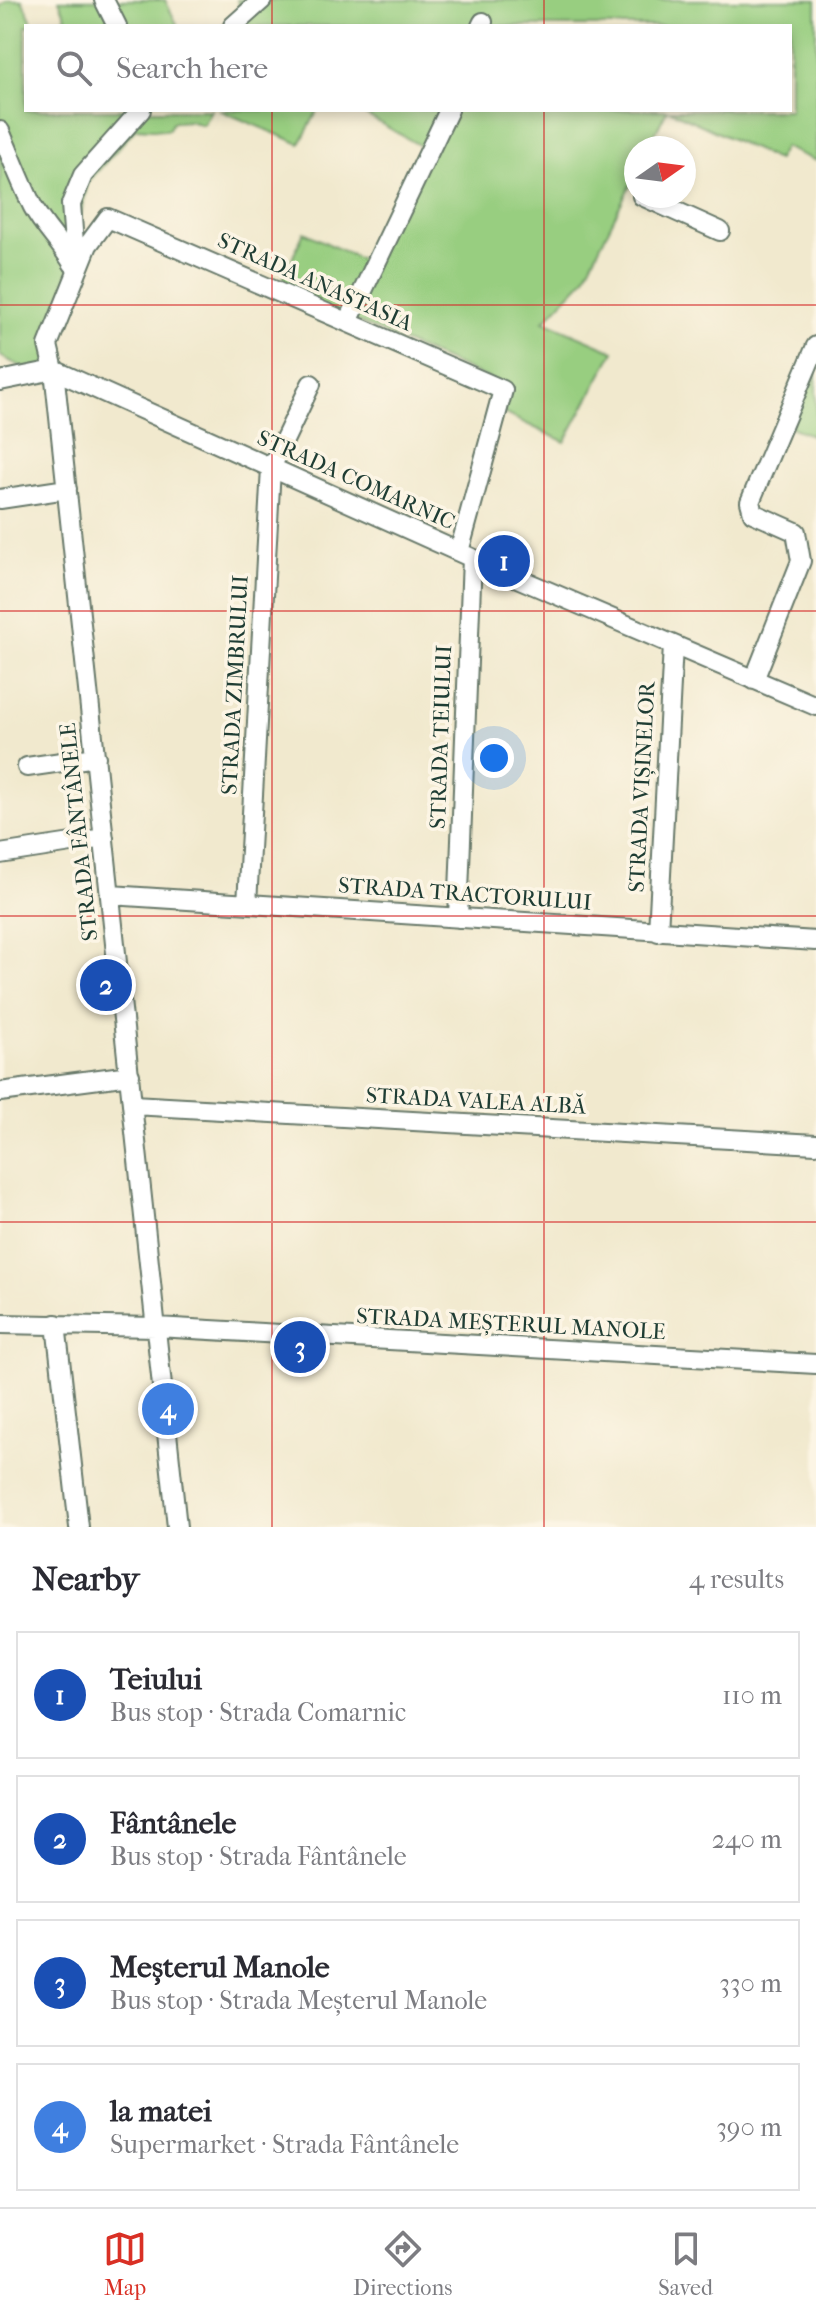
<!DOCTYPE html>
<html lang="en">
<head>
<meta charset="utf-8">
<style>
  :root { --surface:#fff; --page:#f7f7f7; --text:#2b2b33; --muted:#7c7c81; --line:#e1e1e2; --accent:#d93025 }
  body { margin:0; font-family:"IM FELL French Canon",serif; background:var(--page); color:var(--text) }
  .compass { position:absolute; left:624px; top:136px; width:72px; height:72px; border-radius:50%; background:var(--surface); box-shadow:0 4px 12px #0003; rotate:76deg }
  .you { position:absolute; left:494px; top:758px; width:28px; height:28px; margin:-20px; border:6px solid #fff; border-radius:50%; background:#1a73e8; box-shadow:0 0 0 12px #1a73e833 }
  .badge { display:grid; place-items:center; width:52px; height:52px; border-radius:50%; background:var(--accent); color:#fff; font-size:26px; font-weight:700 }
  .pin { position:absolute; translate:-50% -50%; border:4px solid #fff; box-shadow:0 2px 8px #0006 }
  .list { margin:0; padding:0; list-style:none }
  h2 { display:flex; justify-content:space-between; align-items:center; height:104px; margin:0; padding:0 32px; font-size:34px }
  h2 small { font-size:26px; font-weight:400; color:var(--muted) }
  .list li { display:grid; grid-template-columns:52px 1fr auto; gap:24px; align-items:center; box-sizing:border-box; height:128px; margin:0 16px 16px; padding:0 16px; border:2px solid var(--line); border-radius:0px }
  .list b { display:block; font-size:30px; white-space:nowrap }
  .list p { margin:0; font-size:26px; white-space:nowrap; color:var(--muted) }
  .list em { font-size:26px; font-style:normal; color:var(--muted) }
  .icon { flex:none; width:44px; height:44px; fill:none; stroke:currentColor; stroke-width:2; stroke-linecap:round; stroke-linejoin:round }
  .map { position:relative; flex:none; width:816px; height:1527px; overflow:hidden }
  .search { position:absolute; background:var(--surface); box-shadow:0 4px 12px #0003; left:24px; right:24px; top:24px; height:88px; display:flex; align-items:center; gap:20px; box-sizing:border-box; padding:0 28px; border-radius:0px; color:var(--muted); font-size:30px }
  .sheet { height:680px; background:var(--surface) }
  nav { display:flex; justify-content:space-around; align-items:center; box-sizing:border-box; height:112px; border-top:2px solid var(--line); background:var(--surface); font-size:22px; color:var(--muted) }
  nav a { display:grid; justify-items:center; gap:4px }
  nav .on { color:var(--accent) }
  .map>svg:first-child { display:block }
  .green { fill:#98ce80; stroke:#5c865a; stroke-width:2 }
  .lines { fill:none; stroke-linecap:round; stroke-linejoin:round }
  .minor-casing { stroke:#68796a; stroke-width:22 }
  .minor { stroke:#fff; stroke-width:18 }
  .grid { fill:none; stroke:#d62828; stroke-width:2; stroke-opacity:0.55 }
  .labels { text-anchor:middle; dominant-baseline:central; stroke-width:7; stroke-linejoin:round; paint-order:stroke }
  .street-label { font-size:22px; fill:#1f3d34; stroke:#fcf5e5 }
</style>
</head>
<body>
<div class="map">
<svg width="816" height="1527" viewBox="0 0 816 1527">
  <rect width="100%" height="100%" fill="#fcf5e5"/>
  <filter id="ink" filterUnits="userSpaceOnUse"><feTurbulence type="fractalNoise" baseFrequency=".0125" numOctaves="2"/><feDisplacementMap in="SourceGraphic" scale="16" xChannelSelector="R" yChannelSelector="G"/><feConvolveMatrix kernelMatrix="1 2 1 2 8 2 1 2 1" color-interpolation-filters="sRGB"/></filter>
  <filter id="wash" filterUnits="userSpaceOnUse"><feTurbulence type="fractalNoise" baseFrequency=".006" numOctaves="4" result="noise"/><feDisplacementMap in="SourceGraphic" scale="32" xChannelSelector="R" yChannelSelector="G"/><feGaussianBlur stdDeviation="1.8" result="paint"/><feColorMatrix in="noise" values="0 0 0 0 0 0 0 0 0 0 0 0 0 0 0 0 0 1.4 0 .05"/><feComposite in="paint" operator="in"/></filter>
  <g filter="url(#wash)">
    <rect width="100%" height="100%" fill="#f1e9ce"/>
    <path class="green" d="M 8,0 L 22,0 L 34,26 L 26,26 L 26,110 L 211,110 L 203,125 L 189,121 L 173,122 L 168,130 L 136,128 L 88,182 L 47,367 L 22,367 L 0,356 L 0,6 Z
      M 59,0 L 165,0 L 178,26 L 51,26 L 66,17 Z
      M 237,0 L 816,0 L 816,161 L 784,147 L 777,160 L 669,110 L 790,110 L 790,26 L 221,26 L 242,11 Z
      M 219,110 L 318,110 L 300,144 Z
      M 357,110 L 667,110 L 648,148 L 636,148 L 636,173 L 584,279 L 544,321 L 614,351 L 565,442 L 503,413 L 511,388 L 279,288 L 304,232 L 368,263 L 424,148 Z
      M 816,373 L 816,437 L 790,427 Z"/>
  </g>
  <g filter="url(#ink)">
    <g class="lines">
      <g class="minor-casing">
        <path id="minor" d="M 104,0 L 117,26
          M 233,26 L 262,0
          M 481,26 L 483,22
          M 0,131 C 11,156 21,183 33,207 C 44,228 62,244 73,264
          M 642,196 L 720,231
          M 76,270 L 71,204 L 83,175 L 141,110
          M 348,322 L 449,110
          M 54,370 L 501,571 L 816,706
          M 0,381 L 54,370
          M 0,499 L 67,489
          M 754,680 L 801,561 L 796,532 L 753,513 L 750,502 L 816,346
          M 27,767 L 96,757
          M 0,854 L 104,838
          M 110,895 L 816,941
          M 247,904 L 271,468 L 311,384
          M 458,918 L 472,558
          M 658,932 L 673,645
          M 0,1092 L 130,1075
          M 133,1105 L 816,1144
          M 0,1324 L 156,1327 L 816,1364
          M 56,1324 L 79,1527
          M 177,1527 L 54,370 L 48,345 L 88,245 L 108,218 L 503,390 L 459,552"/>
      </g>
      <use href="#minor" class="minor"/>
    </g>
  </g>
  <path class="grid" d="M 272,0 L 272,26M 544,0 L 544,26M 272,110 L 272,1527M 544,110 L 544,1527M 0,305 L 816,305M 0,611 L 816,611M 0,916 L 816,916M 0,1222 L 816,1222"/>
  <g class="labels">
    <g class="street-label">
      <text transform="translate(315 282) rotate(24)">STRADA ANASTASIA</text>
      <text transform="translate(356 480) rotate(24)">STRADA COMARNIC</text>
      <text transform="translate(235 685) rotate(-87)">STRADA ZIMBRULUI</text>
      <text transform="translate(441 737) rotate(-88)">STRADA TEIULUI</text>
      <text transform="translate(642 787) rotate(-87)">STRADA VIȘINELOR</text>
      <text transform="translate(79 832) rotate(-96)">STRADA FÂNTÂNELE</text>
      <text transform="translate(465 894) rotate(4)">STRADA TRACTORULUI</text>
      <text transform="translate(476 1101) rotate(3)">STRADA VALEA ALBĂ</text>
      <text transform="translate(511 1324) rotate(3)">STRADA MEȘTERUL MANOLE</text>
    </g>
  </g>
</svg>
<svg class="compass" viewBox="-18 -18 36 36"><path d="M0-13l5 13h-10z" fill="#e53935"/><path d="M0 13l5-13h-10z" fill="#7c7c81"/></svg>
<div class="you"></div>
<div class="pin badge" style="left:504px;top:561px;background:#1a4fb4">1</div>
<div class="pin badge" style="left:106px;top:985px;background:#1a4fb4">2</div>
<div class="pin badge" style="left:300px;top:1347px;background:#1a4fb4">3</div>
<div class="pin badge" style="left:168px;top:1409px;background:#3f7fe0">4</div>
<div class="search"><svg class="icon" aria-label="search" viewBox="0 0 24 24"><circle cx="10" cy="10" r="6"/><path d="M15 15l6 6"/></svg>Search here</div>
</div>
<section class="sheet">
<h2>Nearby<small>4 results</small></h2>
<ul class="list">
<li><span class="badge" style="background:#1a4fb4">1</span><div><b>Teiului</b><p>Bus stop · Strada Comarnic</p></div><em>110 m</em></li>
<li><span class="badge" style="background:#1a4fb4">2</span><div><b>Fântânele</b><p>Bus stop · Strada Fântânele</p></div><em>240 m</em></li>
<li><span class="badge" style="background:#1a4fb4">3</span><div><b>Meșterul Manole</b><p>Bus stop · Strada Meșterul Manole</p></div><em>330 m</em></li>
<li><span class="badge" style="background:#3f7fe0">4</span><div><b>la matei</b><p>Supermarket · Strada Fântânele</p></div><em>390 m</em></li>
</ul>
</section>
<nav>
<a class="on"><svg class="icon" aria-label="map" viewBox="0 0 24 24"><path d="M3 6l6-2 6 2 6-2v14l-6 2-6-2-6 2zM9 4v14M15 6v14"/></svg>Map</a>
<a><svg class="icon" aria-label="directions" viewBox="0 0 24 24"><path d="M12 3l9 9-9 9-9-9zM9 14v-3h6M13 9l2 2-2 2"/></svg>Directions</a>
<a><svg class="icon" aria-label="saved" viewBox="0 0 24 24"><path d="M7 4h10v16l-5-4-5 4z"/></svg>Saved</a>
</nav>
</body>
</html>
